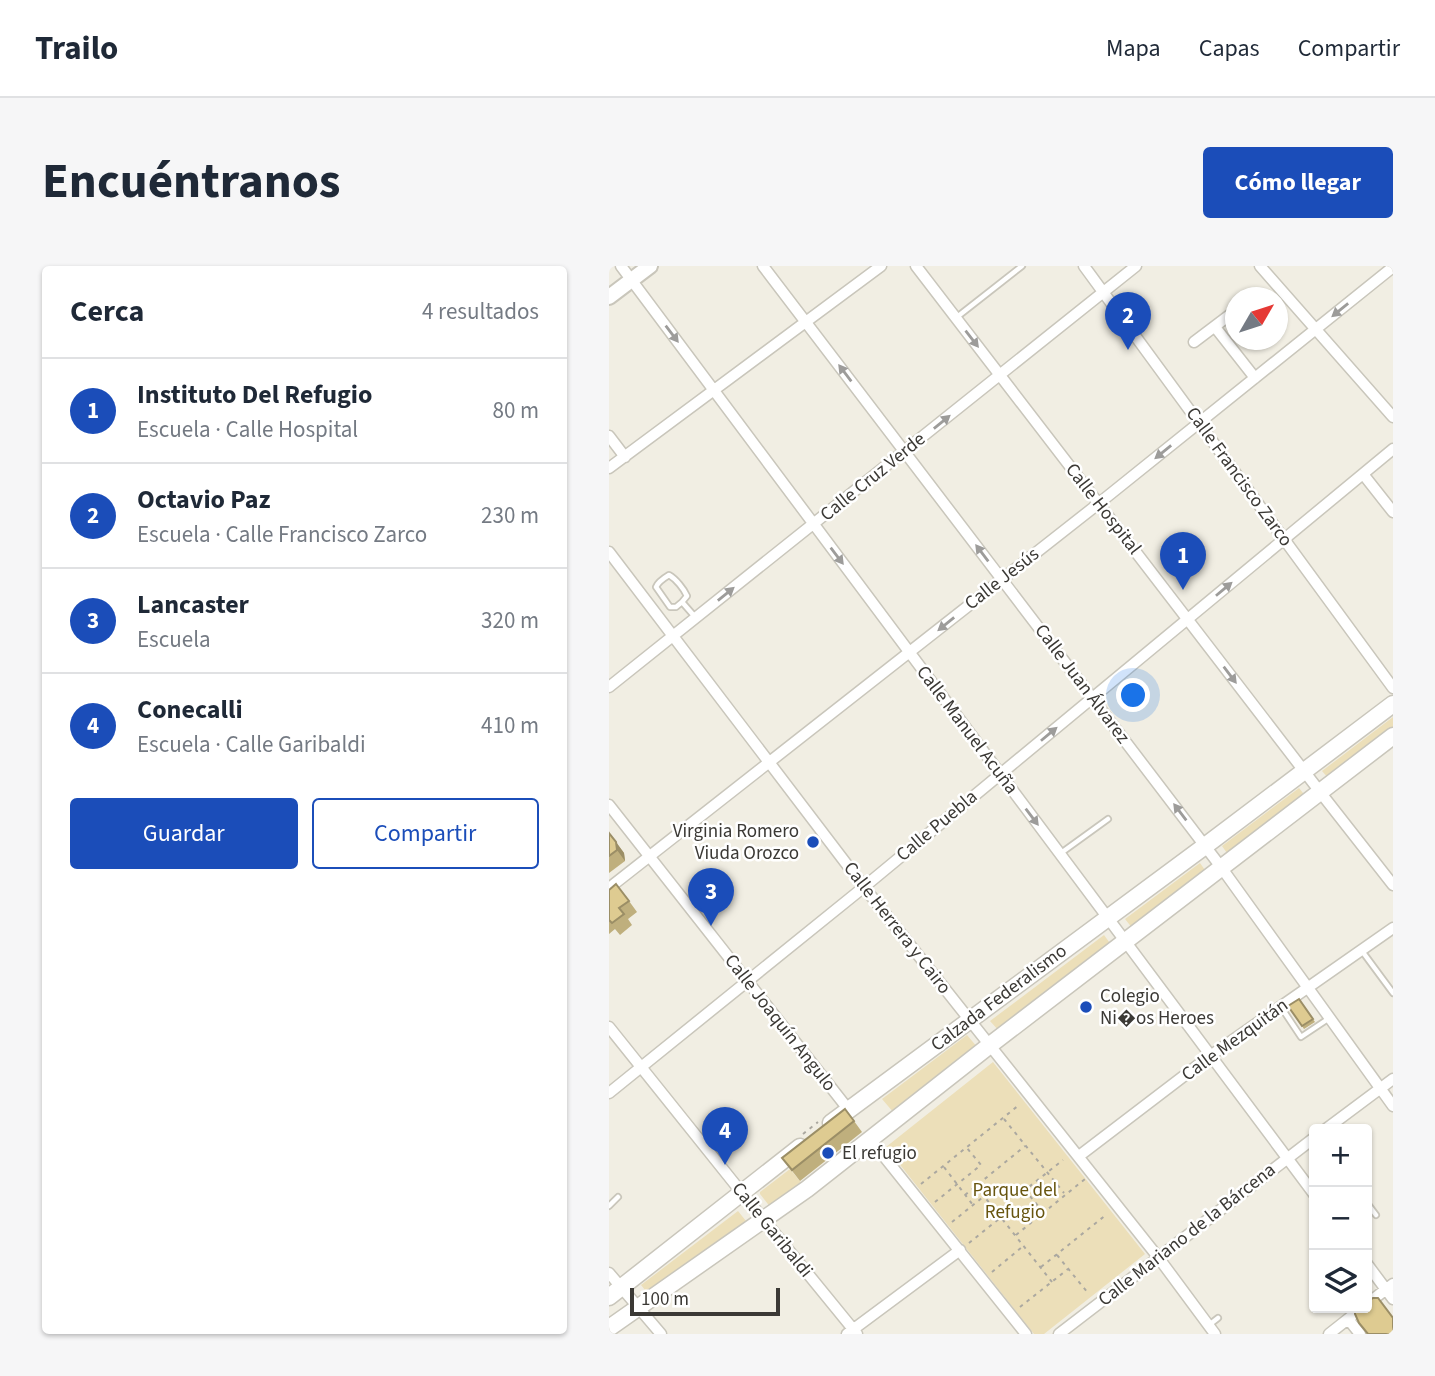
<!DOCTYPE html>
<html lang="es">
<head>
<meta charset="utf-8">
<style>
  :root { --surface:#fff; --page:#f6f6f7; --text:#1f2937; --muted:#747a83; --line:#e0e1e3; --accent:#1b4db9 }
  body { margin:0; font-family:"Source Sans 3",sans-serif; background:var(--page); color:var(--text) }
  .controls { position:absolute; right:21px; bottom:21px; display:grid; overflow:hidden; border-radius:7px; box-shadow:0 2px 5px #0004 }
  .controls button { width:63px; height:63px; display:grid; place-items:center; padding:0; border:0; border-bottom:2px solid var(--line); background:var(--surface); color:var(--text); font:35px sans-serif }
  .compass { position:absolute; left:616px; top:21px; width:63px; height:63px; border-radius:50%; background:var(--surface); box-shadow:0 2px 5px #0004; rotate:51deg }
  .scale { position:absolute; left:21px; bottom:18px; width:150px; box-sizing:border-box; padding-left:7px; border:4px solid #3b3935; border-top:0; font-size:19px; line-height:24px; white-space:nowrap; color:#3b3935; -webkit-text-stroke:5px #fff; paint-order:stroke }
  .you { position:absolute; left:525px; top:430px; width:24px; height:24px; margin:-18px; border:5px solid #fff; border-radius:50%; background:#1a73e8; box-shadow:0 0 0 10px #1a73e833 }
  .badge { display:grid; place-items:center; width:46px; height:46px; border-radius:50%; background:var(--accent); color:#fff; font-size:23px; font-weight:700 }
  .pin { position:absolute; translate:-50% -58px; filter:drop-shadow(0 2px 4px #0008) }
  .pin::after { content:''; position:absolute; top:37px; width:24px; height:21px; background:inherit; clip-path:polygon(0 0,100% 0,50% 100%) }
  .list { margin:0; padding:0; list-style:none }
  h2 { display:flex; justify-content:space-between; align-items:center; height:91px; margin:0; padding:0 28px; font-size:30px }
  h2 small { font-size:23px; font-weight:400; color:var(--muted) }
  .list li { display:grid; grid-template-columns:46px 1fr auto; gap:21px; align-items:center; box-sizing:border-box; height:105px; padding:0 28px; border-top:2px solid var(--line) }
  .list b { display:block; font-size:26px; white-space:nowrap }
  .list p { margin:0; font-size:23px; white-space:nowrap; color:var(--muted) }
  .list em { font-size:23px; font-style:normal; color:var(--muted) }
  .actions { display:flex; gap:14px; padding:21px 28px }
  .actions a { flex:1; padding:16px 0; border:2px solid var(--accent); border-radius:7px; text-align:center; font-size:24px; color:var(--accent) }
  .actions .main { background:var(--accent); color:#fff }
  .icon { flex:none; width:38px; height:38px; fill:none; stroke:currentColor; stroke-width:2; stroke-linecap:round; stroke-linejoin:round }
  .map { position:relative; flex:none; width:784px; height:1068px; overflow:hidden; border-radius:7px }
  header { display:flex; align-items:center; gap:42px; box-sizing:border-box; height:98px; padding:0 35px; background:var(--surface); border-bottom:2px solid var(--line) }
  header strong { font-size:33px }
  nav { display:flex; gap:38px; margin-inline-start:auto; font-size:24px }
  .intro { display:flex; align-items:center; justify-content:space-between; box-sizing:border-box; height:168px; padding:0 42px }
  h1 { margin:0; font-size:49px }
  .button { padding:18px 32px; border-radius:7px; background:var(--accent); color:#fff; font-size:24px; font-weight:700 }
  main { display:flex; gap:42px; padding:0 42px }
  aside { flex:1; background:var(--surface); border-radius:7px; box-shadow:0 2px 5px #0004 }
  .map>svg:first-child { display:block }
  .green { fill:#ecdfb9 }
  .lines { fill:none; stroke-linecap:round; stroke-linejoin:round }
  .service-casing { stroke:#c9c6bb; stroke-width:8 }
  .minor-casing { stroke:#c9c6bb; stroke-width:13 }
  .secondary-casing { stroke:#c9c6bb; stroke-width:18 }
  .primary-casing { stroke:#c9c6bb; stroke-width:19 }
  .path { stroke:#aba8a0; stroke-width:2; stroke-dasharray:3.5 5; stroke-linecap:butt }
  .service { stroke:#fff; stroke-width:4.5 }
  .minor { stroke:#fff; stroke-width:10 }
  .secondary { stroke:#fff; stroke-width:14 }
  .primary { stroke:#fff; stroke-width:16 }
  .wall { fill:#bfaf7d }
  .shaded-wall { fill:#9b8e66 }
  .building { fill:#decb91; stroke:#9b8e66; stroke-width:2 }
  .oneway { fill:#9d9c9a }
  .poi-dot { fill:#1b4db9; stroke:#fff; stroke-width:2.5 }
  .labels { text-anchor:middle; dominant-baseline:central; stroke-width:5; stroke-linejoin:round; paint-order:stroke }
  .street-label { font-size:19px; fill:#3b3935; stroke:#fff }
  .poi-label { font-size:19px; fill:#3b3935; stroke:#fff; text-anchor:start }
  .park-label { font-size:19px; fill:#68550f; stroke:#fff }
</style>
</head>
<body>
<header>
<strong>Trailo</strong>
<nav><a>Mapa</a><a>Capas</a><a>Compartir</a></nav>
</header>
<div class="intro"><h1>Encuéntranos</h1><a class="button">Cómo llegar</a></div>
<main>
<aside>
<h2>Cerca<small>4 resultados</small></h2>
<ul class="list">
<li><span class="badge">1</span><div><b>Instituto Del Refugio</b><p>Escuela · Calle Hospital</p></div><em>80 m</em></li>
<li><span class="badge">2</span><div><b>Octavio Paz</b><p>Escuela · Calle Francisco Zarco</p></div><em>230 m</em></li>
<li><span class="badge">3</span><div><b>Lancaster</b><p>Escuela</p></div><em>320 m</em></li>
<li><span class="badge">4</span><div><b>Conecalli</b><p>Escuela · Calle Garibaldi</p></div><em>410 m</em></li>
</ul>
<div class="actions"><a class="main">Guardar</a><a>Compartir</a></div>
</aside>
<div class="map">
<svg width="784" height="1068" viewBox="0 0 784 1068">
  <rect width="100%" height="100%" fill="#f1eee3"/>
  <path class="green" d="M 784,451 L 784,466 L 721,514 L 713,505 Z
    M 690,522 L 698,532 L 620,590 L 613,580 Z
    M 591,597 L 598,607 L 524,663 L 516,653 Z
    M 495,669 L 503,680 L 390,765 L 381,755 Z
    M 358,769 L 369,782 L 285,847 L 273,833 Z
    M 384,796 L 536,988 L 435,1068 L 425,1068 L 277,881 Z
    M 181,903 L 195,920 L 162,942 L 151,928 L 151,926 Z
    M 129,945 L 141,960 L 40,1029 L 32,1019 Z"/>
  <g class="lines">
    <g class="service-casing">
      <path id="service" d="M 348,51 L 413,0
        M 73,336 L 67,341 L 61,341 L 47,321 C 49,316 55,312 60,309 C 67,313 75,323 78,330 L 73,336 L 87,352
        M 452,587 L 499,553
        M 753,685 L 784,727
        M 672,741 L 692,771 L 719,753
        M 758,937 L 767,949
        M 0,940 L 9,931
        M 600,1059 L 609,1052"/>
    </g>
    <g class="minor-casing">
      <path id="minor" d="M 12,0 L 705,928
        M 154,0 L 612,601 L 784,840
        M 307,0 L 715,531 L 784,619
        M 475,0 L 784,422
        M 651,0 L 784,151
        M 606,61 L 646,112
        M 585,76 L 626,45
        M 0,170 L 16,191
        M 0,202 L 272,0
        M 754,208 L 784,246
        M 0,286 L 255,621 L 549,991 L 606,1068
        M 0,421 L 527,0
        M 0,539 L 239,843
        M 0,622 L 489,238 L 784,1
        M 0,761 L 133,927 L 248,1068
        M 0,827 L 255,621 L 784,183
        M 717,863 L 784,813
        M 261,873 L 417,1068
        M 470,890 L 601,790 L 784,662
        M 758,998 L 784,1033
        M 0,1007 L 52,1068
        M 758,1038 L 784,1018
        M 739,1053 L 751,1068
        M 238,1068 L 351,984
        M 450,1068 L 705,872
        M 720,1068 L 753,1042"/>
    </g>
    <g class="secondary-casing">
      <path id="secondary" d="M 0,31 L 41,0"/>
    </g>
    <g class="primary-casing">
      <path id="primary" d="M 222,857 L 596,580 L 784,438
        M 0,1031 L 191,881
        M 0,1062 L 198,923 L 381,779 L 784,470"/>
    </g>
    <path class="path" d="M 395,853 L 455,927
      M 194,868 L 209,856
      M 335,901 L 364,939
      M 312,918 L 410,839
      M 367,920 L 443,1016
      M 356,929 L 416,880
      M 326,936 L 372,899 L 358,882
      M 434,946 L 416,924 L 454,894
      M 343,956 L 374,931
      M 407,969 L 476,913
      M 360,977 L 391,952
      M 448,989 L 479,1027
      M 432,1001 L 498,948
      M 383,1006 L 413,981
      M 411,1041 L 459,1003"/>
    <use href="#service" class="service"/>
    <use href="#minor" class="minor"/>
    <use href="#secondary" class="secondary"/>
    <use href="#primary" class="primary"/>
  </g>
  <path class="wall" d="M 0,567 L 15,587 L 16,595 L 0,607 Z
    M 0,624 L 20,635 L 28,646 L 19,653 L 23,659 L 11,669 L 6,663 L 0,668 Z
    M 690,733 L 706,756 L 695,763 L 679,740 Z
    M 245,855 L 253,866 L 191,915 L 173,892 Z"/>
  <path class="shaded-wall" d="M 7,576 L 15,587 L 16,595 L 8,584 Z"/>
  <path class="building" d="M 0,567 L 7,576 L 8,584 L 0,590 Z
    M 7,618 L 20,635 L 10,642 L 15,648 L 3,657 L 0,654 L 0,624 Z
    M 690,733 L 704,753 L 693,760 L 679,740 Z
    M 236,843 L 245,855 L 183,904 L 173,892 Z
    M 764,1032 L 769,1032 L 784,1052 L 784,1068 L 759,1068 L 750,1057 L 746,1048 L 746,1045 L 750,1042 L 758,1042 L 758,1036 Z"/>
  <defs><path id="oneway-solid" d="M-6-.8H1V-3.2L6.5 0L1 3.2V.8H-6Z" transform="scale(1.75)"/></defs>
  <g class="oneway">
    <use href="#oneway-solid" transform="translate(731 44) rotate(141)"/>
    <use href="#oneway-solid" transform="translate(63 68) rotate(53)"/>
    <use href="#oneway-solid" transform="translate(363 73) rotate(52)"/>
    <use href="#oneway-solid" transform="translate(236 107) rotate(-127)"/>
    <use href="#oneway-solid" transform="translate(333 156) rotate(-39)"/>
    <use href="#oneway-solid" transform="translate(554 186) rotate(141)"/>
    <use href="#oneway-solid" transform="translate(373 287) rotate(-127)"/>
    <use href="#oneway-solid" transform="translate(228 290) rotate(53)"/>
    <use href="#oneway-solid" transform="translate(615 323) rotate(-40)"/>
    <use href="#oneway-solid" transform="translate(117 328) rotate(-39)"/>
    <use href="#oneway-solid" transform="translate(337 358) rotate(141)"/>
    <use href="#oneway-solid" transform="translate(621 409) rotate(53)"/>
    <use href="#oneway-solid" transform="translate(440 468) rotate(-40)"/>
    <use href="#oneway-solid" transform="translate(571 546) rotate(-127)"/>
    <use href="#oneway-solid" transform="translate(423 551) rotate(53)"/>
  </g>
  <g class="poi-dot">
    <circle cx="204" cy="576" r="7"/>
    <circle cx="477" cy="741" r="7"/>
    <circle cx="219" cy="887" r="7"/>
  </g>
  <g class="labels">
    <g class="street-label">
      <text transform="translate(264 211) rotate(-39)">Calle Cruz Verde</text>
      <text transform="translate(630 211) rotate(54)">Calle Francisco Zarco</text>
      <text transform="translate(494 243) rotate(52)">Calle Hospital</text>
      <text transform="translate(393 313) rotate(-38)">Calle Jesús</text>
      <text transform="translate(473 418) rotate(53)">Calle Juan Álvarez</text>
      <text transform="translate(358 464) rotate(53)">Calle Manuel Acuña</text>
      <text transform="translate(328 560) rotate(-40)">Calle Puebla</text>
      <text transform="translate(288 662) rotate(52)">Calle Herrera y Cairo</text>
      <text transform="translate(390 732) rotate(-37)">Calzada Federalismo</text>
      <text transform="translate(171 757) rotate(52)">Calle Joaquín Angulo</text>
      <text transform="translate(626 774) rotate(-36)">Calle Mezquitán</text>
      <text transform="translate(163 964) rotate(51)">Calle Garibaldi</text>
      <text transform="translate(578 969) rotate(-38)">Calle Mariano de la Bárcena</text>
    </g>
    <g class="poi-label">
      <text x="190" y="565" text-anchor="end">Virginia Romero<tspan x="190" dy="22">Viuda Orozco</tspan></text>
      <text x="491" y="730">Colegio<tspan x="491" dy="22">Ni�os Heroes</tspan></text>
      <text x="233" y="887">El refugio</text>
    </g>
    <g class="park-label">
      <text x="406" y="924">Parque del<tspan x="406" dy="22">Refugio</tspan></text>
    </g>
  </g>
</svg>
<div class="controls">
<button>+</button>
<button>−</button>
<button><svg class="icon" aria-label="layers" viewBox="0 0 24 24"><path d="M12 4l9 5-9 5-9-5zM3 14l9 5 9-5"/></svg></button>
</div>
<svg class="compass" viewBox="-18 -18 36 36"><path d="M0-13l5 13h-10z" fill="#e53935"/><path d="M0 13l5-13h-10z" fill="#747a83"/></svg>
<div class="scale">100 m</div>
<div class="you"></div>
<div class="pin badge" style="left:574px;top:324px">1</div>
<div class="pin badge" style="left:519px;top:84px">2</div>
<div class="pin badge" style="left:102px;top:660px">3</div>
<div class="pin badge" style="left:116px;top:899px">4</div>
</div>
</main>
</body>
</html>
